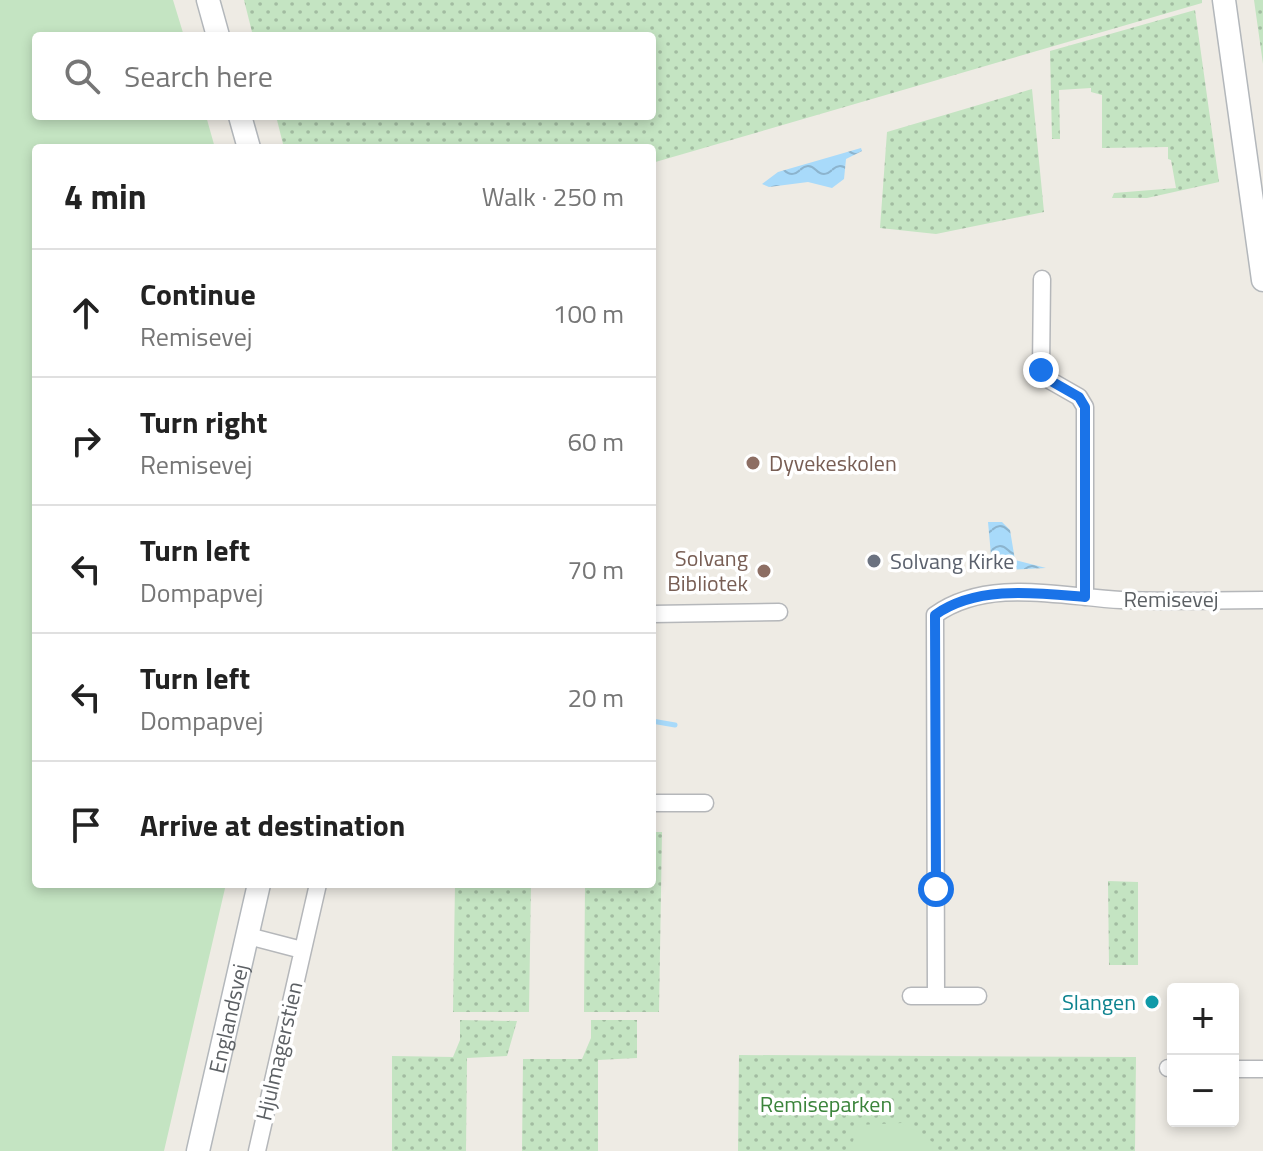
<!DOCTYPE html>
<html lang="en">
<head>
<meta charset="utf-8">
<style>
  :root { --surface:#fff; --page:#f6f6f6; --text:#222; --muted:#767676; --line:#e0e0e0 }
  body { margin:0; font-family:"Titillium Web",sans-serif; background:var(--page); color:var(--text) }
  .controls { position:absolute; right:24px; bottom:24px; display:grid; overflow:hidden; border-radius:8px; box-shadow:0 4px 12px #0003 }
  .controls button { width:72px; height:72px; display:grid; place-items:center; padding:0; border:0; border-bottom:2px solid var(--line); background:var(--surface); color:var(--text); font:40px sans-serif }
  .stop { position:absolute; width:24px; height:24px; margin:-18px; border:6px solid #1a73e8; border-radius:50%; background:#fff }
  .stop.end { background:#1a73e8; border-color:#fff; box-shadow:0 2px 8px #0008 }
  .list { margin:0; padding:0; list-style:none }
  h2 { display:flex; justify-content:space-between; align-items:center; height:104px; margin:0; padding:0 32px; font-size:34px }
  h2 small { font-size:26px; font-weight:400; color:var(--muted) }
  .list li { display:grid; grid-template-columns:52px 1fr auto; gap:24px; align-items:center; box-sizing:border-box; height:128px; padding:0 32px; border-top:2px solid var(--line) }
  .list b { display:block; font-size:30px; white-space:nowrap }
  .list p { margin:0; font-size:26px; white-space:nowrap; color:var(--muted) }
  .list em { font-size:26px; font-style:normal; color:var(--muted) }
  .icon { flex:none; width:44px; height:44px; fill:none; stroke:currentColor; stroke-width:2; stroke-linecap:round; stroke-linejoin:round }
  .map { position:relative; flex:none; width:1263px; height:1151px; overflow:hidden }
  .search { position:absolute; background:var(--surface); box-shadow:0 4px 12px #0003; left:32px; top:32px; width:624px; height:88px; display:flex; align-items:center; gap:20px; box-sizing:border-box; padding:0 28px; border-radius:8px; color:var(--muted); font-size:30px }
  .panel { position:absolute; background:var(--surface); box-shadow:0 4px 12px #0003; left:32px; top:144px; width:624px; height:744px; border-radius:8px }
  .map>svg:first-child { display:block }
  .green { fill:url(#green-dots) }
  .pitch { fill:#c4e4c2 }
  .water { fill:url(#water-waves) }
  .lines { fill:none; stroke-linecap:round; stroke-linejoin:round }
  .stream { stroke:#a8dafa; stroke-width:5 }
  .street-casing { stroke:#b5b7ba; stroke-width:19 }
  .secondary-casing { stroke:#b3b7bb; stroke-width:25 }
  .street { stroke:#fff; stroke-width:16 }
  .secondary { stroke:#fff; stroke-width:22 }
  .route { stroke:#1a73e8; stroke-width:10 }
  .education-dot { fill:#8d6e63; stroke:#fff; stroke-width:3 }
  .worship-dot { fill:#6b7280; stroke:#fff; stroke-width:3 }
  .culture-dot { fill:#0f9aa8; stroke:#fff; stroke-width:3 }
  .labels { text-anchor:middle; dominant-baseline:central; stroke-width:7; stroke-linejoin:round; paint-order:stroke }
  .education-label { font-size:22px; fill:#785e54; stroke:#fff; text-anchor:start }
  .worship-label { font-size:22px; fill:#5b616d; stroke:#fff; text-anchor:start }
  .street-label { font-size:22px; fill:#5c6064; stroke:#fff }
  .culture-label { font-size:22px; fill:#0d838f; stroke:#fff; text-anchor:end }
  .park-label { font-size:22px; fill:#3b843b; stroke:#fff }
</style>
</head>
<body>
<div class="map">
<svg width="1263" height="1151" viewBox="0 0 1263 1151">
  <defs>
    <pattern id="green-dots" width="8" height="8" patternUnits="userSpaceOnUse" patternTransform="scale(2)"><rect width="8" height="8" fill="#c4e4c2"/><path d="M2 2h.1M6 6h.1" fill="none" stroke="#a2bca1" stroke-width="1.8" stroke-linecap="round"/></pattern>
    <pattern id="water-waves" width="16" height="10" patternUnits="userSpaceOnUse" patternTransform="scale(2)"><rect width="16" height="10" fill="#a8dafa"/><path d="M0 5q4-4 8 0t8 0" fill="none" stroke="#8cb4ce"/></pattern>
  </defs>
  <rect width="100%" height="100%" fill="#eeebe4"/>
  <path class="green" d="M 244,0 L 1202,0 L 1202,3 L 652,163 L 652,148 L 284,148 L 276,116 L 652,116 L 652,36 L 253,36 Z
    M 1254,0 L 1263,0 L 1263,64 Z
    M 1195,10 L 1219,182 L 1147,198 L 1112,198 L 1114,193 L 1176,188 L 1171,160 L 1168,159 L 1168,147 L 1102,148 L 1102,95 L 1091,92 L 1091,88 L 1059,90 L 1060,139 L 1052,139 L 1050,51 Z
    M 1032,89 L 1044,212 L 936,234 L 880,228 L 887,132 Z
    M 652,832 L 662,832 L 659,1012 L 584,1012 L 585,884 L 652,884 Z
    M 1108,881 L 1138,882 L 1138,965 L 1109,965 Z
    M 455,884 L 531,884 L 529,1012 L 453,1012 Z
    M 460,1020 L 517,1021 L 507,1056 L 467,1058 L 466,1151 L 392,1151 L 392,1056 L 453,1057 L 460,1040 Z
    M 591,1020 L 637,1020 L 637,1058 L 598,1060 L 598,1151 L 522,1151 L 523,1059 L 582,1059 L 591,1038 Z
    M 739,1055 L 1136,1057 L 1135,1151 L 738,1151 Z"/>
  <path class="pitch" d="M 0,0 L 173,0 L 184,36 L 36,36 L 36,116 L 206,116 L 215,148 L 36,148 L 36,884 L 226,884 L 164,1151 L 0,1151 Z
    M 902,1123 L 931,1141 L 934,1144 L 932,1151 L 850,1151 L 858,1125 Z"/>
  <path class="water" d="M 861,148 L 862,151 L 846,159 L 844,179 L 832,188 L 808,182 L 769,187 L 762,184 L 778,172 Z
    M 988,522 L 1002,522 L 1010,530 L 1015,560 L 1046,568 L 1004,570 L 992,566 Z"/>
  <g class="lines">
    <path class="stream" d="M 652,721 L 675,725"/>
    <g class="street-casing">
      <path id="street" d="M 1042,279 L 1041,370 L 1044,377 L 1079,397 L 1085,407 L 1085,597
        M 652,614 L 779,612
        M 652,803 L 705,803
        M 248,936 L 302,950
        M 911,996 L 978,996
        M 936,996 L 935,615 C 988,577 1062,597 1121,600 C 1168,602 1216,600 1263,600
        M 1168,1068 L 1173,1068
        M 1233,1069 L 1263,1069
        M 257,1151 L 318,884"/>
    </g>
    <g class="secondary-casing">
      <g id="secondary">
        <path d="M 208,0 L 218,36"/>
        <path d="M 1224,0 L 1263,280"/>
        <path d="M 240,116 L 249,148"/>
        <path id="s1" d="M 198,1151 L 259,884"/>
      </g>
    </g>
    <use href="#street" class="street"/>
    <use href="#secondary" class="secondary"/>
  </g>
  <g class="lines">
    <path class="route" d="M 936,889 L 935,615 C 977,585 1037,593 1085,597 L 1085,407 L 1079,397 L 1044,377 L 1041,370"/>
  </g>
  <g class="education-dot">
    <circle cx="753" cy="463" r="8"/>
    <circle cx="764" cy="571" r="8"/>
  </g>
  <circle class="worship-dot" cx="874" cy="561" r="8"/>
  <circle class="culture-dot" cx="1152" cy="1002" r="8"/>
  <g class="labels">
    <g class="education-label">
      <text x="769" y="463">Dyvekeskolen</text>
      <text x="748" y="558" text-anchor="end">Solvang<tspan x="748" dy="25">Bibliotek</tspan></text>
    </g>
    <g class="worship-label">
      <text x="890" y="561">Solvang Kirke</text>
    </g>
    <g class="street-label">
      <text x="1171" y="599">Remisevej</text>
      <text stroke="none"><textPath href="#s1" startOffset="136">Englandsvej</textPath></text>
      <text transform="translate(279 1051) rotate(-77)">Hjulmagerstien</text>
    </g>
    <g class="culture-label">
      <text x="1136" y="1002">Slangen</text>
    </g>
    <g class="park-label">
      <text x="826" y="1104">Remiseparken</text>
    </g>
  </g>
</svg>
<div class="controls">
<button>+</button>
<button>−</button>
</div>
<div class="stop" style="left:936px;top:889px"></div>
<div class="stop end" style="left:1041px;top:370px"></div>
<div class="search"><svg class="icon" aria-label="search" viewBox="0 0 24 24"><circle cx="10" cy="10" r="6"/><path d="M15 15l6 6"/></svg>Search here</div>
<section class="panel">
<h2>4 min<small>Walk · 250 m</small></h2>
<ul class="list">
<li><svg class="icon" aria-label="ahead" viewBox="0 0 24 24"><path d="M12 20V5M6 11l6-6 6 6"/></svg><div><b>Continue</b><p>Remisevej</p></div><em>100 m</em></li>
<li><svg class="icon" aria-label="right" viewBox="0 0 24 24"><path d="M7 20v-9h11M14 6l5 5-5 5"/></svg><div><b>Turn right</b><p>Remisevej</p></div><em>60 m</em></li>
<li><svg class="icon" aria-label="left" viewBox="0 0 24 24"><path d="M17 20v-9H6M10 6l-5 5 5 5"/></svg><div><b>Turn left</b><p>Dompapvej</p></div><em>70 m</em></li>
<li><svg class="icon" aria-label="left" viewBox="0 0 24 24"><path d="M17 20v-9H6M10 6l-5 5 5 5"/></svg><div><b>Turn left</b><p>Dompapvej</p></div><em>20 m</em></li>
<li><svg class="icon" aria-label="arrive" viewBox="0 0 24 24"><path d="M6 21V4h12l-3 4 3 4H6"/></svg><div><b>Arrive at destination</b></div></li>
</ul>
</section>
</div>
</body>
</html>
